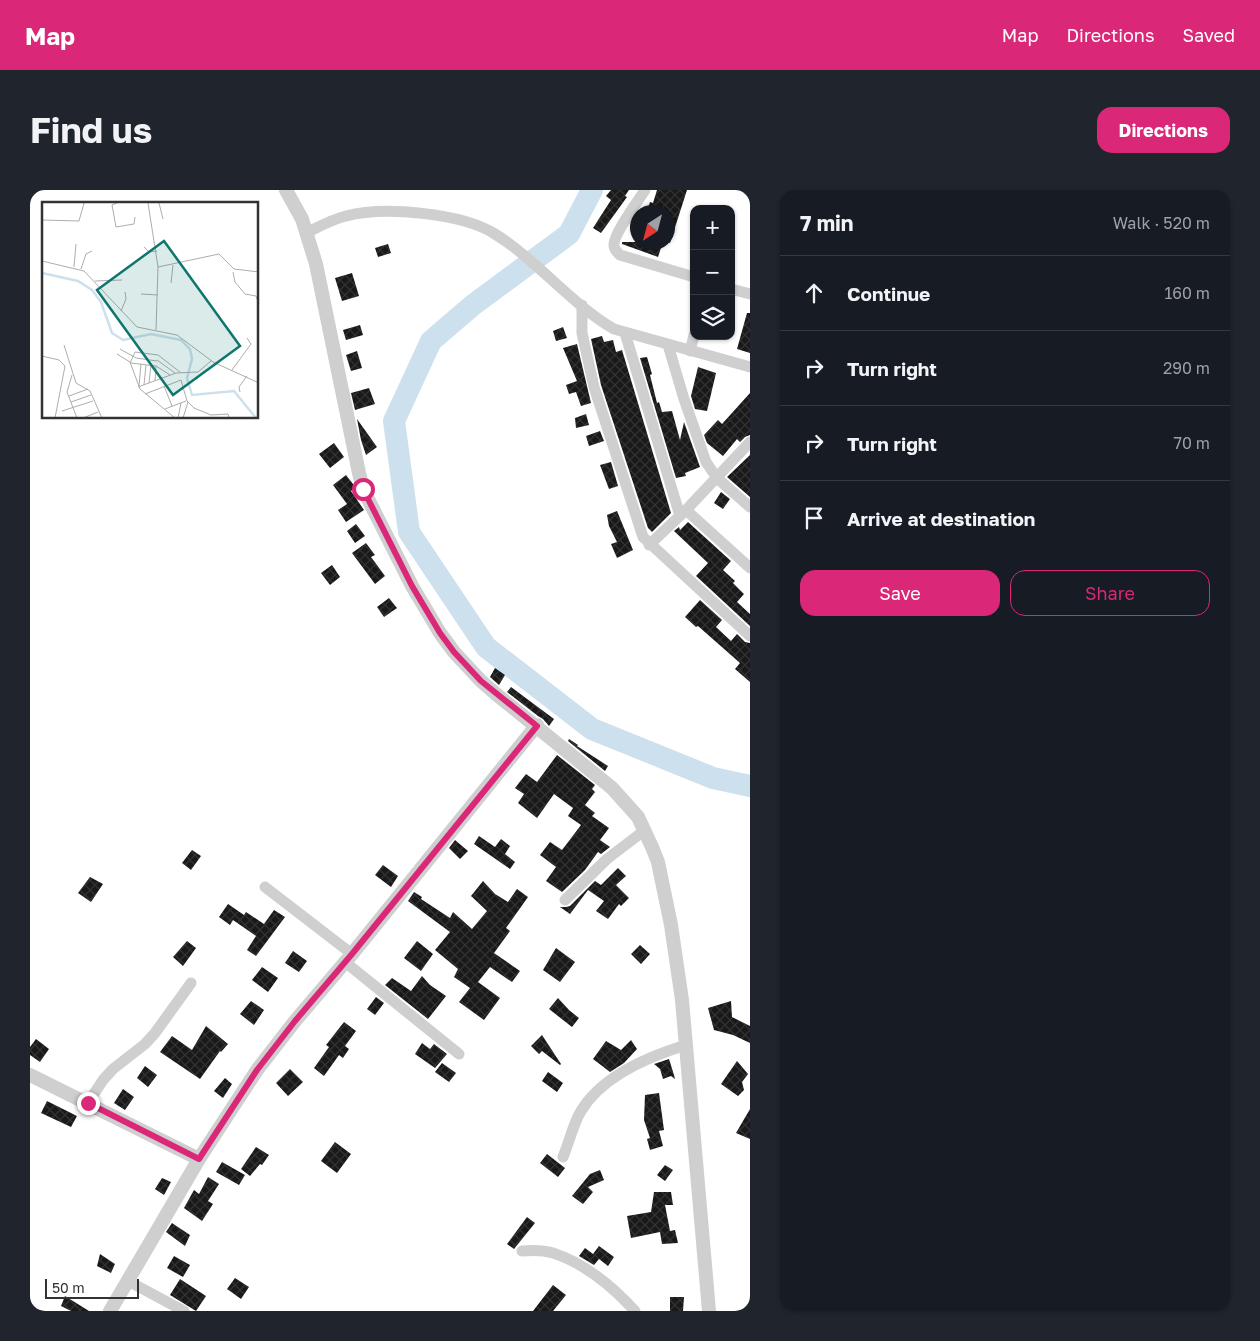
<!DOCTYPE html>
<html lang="en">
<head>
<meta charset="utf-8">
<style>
  :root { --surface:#171b24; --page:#20242c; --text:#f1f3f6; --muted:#9ea1a6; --line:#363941; --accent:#db2777 }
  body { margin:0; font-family:"Golos Text",sans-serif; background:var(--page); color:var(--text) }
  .controls { position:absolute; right:15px; top:15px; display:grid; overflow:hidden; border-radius:10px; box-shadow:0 1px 4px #0004 }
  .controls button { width:45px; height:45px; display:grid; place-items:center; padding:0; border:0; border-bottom:1px solid var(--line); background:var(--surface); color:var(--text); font:25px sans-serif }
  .compass { position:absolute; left:600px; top:15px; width:45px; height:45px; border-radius:50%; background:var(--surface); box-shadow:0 1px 4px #0004; rotate:216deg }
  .scale { position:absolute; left:15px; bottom:12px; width:94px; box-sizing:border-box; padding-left:5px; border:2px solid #323232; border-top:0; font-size:14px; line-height:18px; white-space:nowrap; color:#323232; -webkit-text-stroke:4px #fff; paint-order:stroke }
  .stop { position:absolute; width:15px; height:15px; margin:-11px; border:4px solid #db2777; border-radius:50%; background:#fff }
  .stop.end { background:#db2777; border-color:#fff; box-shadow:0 1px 5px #0008 }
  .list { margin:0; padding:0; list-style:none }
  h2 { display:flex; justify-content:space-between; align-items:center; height:65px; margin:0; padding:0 20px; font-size:21px }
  h2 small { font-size:16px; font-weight:400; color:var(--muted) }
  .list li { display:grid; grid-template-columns:32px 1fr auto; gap:15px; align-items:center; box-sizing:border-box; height:75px; padding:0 20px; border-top:1px solid var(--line) }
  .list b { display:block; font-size:19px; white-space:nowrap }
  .list em { font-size:16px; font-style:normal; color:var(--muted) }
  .actions { display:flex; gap:10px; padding:15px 20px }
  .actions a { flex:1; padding:11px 0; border:1px solid var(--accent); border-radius:15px; text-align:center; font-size:18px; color:var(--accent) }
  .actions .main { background:var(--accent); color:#fff }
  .icon { flex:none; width:28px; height:28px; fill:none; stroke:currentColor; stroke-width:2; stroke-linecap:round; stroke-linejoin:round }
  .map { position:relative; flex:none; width:720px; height:1121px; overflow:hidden; border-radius:15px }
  header { display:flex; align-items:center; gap:30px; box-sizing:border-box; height:70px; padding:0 25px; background:var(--accent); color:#fff }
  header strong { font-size:24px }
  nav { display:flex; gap:28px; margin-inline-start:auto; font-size:18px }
  .intro { display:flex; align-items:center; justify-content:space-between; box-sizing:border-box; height:120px; padding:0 30px }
  h1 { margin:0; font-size:35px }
  .button { padding:12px 22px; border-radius:15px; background:var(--accent); color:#fff; font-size:18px; font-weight:700 }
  main { display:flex; gap:30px; padding:0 30px }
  aside { flex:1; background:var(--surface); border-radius:15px; box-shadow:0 1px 4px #0004 }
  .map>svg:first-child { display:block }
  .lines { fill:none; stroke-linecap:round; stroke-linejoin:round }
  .river { stroke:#cde0ee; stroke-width:22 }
  .building { fill:url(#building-cross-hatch) }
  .minor { stroke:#cfcfcf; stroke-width:11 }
  .tertiary { stroke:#cfcfcf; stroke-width:14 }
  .route { stroke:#db2777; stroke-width:6 }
  .inset-river { fill:none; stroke:#cde0ee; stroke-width:2.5 }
  .inset-road { fill:none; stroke:#adadad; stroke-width:1 }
  .view { fill:#0f766e; fill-opacity:0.15; stroke:#0f766e; stroke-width:2.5 }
  .inset-edge { fill:none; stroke:#323232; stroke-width:2.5 }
</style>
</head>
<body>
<header>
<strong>Map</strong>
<nav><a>Map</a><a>Directions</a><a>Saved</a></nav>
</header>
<div class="intro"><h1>Find us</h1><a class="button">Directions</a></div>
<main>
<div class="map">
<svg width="720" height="1121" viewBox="0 0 720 1121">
  <defs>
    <pattern id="building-cross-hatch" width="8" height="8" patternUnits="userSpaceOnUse" patternTransform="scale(1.25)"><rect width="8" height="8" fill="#191919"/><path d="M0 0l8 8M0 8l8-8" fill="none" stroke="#323232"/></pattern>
  </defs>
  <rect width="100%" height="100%" fill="#fff"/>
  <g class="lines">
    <path class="river" d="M 562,0 L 539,44 L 443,115 L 401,151 L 364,231 L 379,342 L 456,457 L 562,539 L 683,588 L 720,596"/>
  </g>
  <path class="building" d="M 581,0 L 599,0 L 595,6 L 597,7 L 571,43 L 563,38 L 581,10 L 576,6 Z
    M 627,0 L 657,0 L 640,53 L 638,52 L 638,22 L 617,22 L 620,12 L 623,13 Z
    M 592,52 L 633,52 L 628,67 L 592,54 Z
    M 358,54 L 361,63 L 348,67 L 345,58 Z
    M 322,83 L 329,106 L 312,111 L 305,88 Z
    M 717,123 L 720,123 L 720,163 L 707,159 Z
    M 330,135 L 333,145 L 316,150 L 313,140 Z
    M 533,137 L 537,148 L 526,151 L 523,141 Z
    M 572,146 L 574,152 L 583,150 L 586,162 L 592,160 L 641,323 L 622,342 L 618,338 L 571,195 L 561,149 Z
    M 547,154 L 561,213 L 551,216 L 546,202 L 539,204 L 536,195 L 547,191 L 533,158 Z
    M 327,161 L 332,178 L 321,181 L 316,165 Z
    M 617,167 L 622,184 L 620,185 L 627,213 L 629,212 L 632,222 L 642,221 L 650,250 L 654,232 L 670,277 L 655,283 L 656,286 L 646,288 L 610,168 Z
    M 668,177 L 686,183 L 677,221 L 665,219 L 661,206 Z
    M 339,198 L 345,214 L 325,220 L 321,203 Z
    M 720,203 L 720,245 L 715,247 L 710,252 L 707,249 L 693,266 L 677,253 L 674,245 L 688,230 L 692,234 Z
    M 556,224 L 559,235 L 546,238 L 545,228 Z
    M 327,229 L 347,257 L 336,265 L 331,250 Z
    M 570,241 L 574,251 L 559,256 L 556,246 Z
    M 304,253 L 314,267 L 300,278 L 289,264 Z
    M 720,265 L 720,307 L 697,287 Z
    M 581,272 L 588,296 L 579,299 L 570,275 Z
    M 316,285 L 323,294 L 324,299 L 321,301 L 334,320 L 316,332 L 308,320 L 317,314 L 303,295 Z
    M 691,302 L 700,309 L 693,319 L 684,313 Z
    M 587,321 L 603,360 L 587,368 L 581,354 L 587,352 L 579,336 L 577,325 Z
    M 658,332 L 701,371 L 693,380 L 705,391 L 703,393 L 714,404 L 707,412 L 720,424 L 720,436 L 666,386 L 678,373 L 644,341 L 649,337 L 650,340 Z
    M 326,334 L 335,346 L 325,353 L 317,341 Z
    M 336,353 L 345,365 L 341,367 L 355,386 L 345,394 L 322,363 Z
    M 302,375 L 310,387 L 300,395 L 291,383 Z
    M 359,408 L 367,418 L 354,427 L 347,417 Z
    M 670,410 L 692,430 L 686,437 L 701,451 L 707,444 L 715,452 L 720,453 L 720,492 L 705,479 L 710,473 L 668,436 L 666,437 L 655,427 Z
    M 465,478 L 475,485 L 469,495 L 460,487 Z
    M 481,497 L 524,529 L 519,536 L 513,529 L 508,526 L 477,502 Z
    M 539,549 L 548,555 L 547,556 L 578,576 L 575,581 L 538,551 Z
    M 527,565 L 565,595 L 562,599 L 565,602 L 555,615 L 565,623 L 562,626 L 579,638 L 570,650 L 580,657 L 571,664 L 568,662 L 555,680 L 532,702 L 516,691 L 526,677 L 510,665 L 520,652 L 532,660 L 551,635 L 538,626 L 543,618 L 524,604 L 507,628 L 488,613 L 494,604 L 485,598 L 496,584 L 507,592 Z
    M 449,646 L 465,657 L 471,649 L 480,656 L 475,664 L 485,672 L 480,679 L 444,654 Z
    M 425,650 L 438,661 L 430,669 L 419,658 Z
    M 162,660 L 171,666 L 161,680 L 152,673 Z
    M 353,675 L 368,686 L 361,697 L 345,685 Z
    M 588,678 L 596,686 L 586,695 L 599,708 L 591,716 L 589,714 L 578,729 L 566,721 L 574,711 L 558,700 L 540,724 L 530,717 L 536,717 L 540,716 L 565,691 L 571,695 Z
    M 60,687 L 73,694 L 61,712 L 48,703 Z
    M 453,691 L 465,704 L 478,712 L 487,699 L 498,707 L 476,738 L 480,741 L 464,763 L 490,781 L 482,792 L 460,777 L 448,792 L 470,808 L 454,830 L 429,812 L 440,798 L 424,787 L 428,779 L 405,760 L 420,742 L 378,711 L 384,702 L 392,707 L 391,709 L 420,728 L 423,722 L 442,739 L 457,721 L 441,706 Z
    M 198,714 L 214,725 L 216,722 L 234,734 L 244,720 L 255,727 L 226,766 L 217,760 L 226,746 L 203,730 L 200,735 L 189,727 Z
    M 157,751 L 166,758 L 153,776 L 143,767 Z
    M 387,751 L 403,764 L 391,781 L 374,768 Z
    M 610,755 L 620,764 L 611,774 L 601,764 Z
    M 526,758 L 545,772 L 530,792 L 513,780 Z
    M 263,761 L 277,771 L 269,782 L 255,773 Z
    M 232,777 L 248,788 L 238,802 L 222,790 Z
    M 392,786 L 400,795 L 416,806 L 398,829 L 355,795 L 362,788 L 381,801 Z
    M 346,807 L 354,813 L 345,825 L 337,819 Z
    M 528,808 L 539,820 L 549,828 L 542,837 L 519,819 Z
    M 221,811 L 234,820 L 224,835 L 210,824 Z
    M 701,811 L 702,827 L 720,836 L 720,853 L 703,845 L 684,840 L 678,818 Z
    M 314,832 L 326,841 L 315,856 L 319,859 L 313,868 L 309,865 L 294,886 L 284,878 L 299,857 L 296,855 Z
    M 176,836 L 198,854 L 191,862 L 190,861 L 170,889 L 130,862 L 142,846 L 162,860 Z
    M 512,845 L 531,874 L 530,875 L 512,861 L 509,864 L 501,856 Z
    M 6,849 L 19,859 L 10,872 L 0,865 L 0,857 Z
    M 601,850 L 607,859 L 594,873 L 580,882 L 563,869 L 576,851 L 591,860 Z
    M 392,853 L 400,859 L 404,854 L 417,864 L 405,878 L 385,864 Z
    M 639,869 L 644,885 L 645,889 L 641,886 L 633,889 L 630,879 L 624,874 Z
    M 707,871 L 718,884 L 712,892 L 714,900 L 708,906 L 691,894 Z
    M 412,873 L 426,883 L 419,892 L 405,882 Z
    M 115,876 L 127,885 L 118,897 L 107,888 Z
    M 260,879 L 273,892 L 258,906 L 246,893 Z
    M 518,882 L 533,893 L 527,902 L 512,891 Z
    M 195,888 L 202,894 L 193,908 L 184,901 Z
    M 93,899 L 104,907 L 95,920 L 84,913 Z
    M 629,903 L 634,940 L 629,941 L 633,956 L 620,960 L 617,949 L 620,948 L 614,930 L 615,905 Z
    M 17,911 L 47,926 L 41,937 L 11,923 Z
    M 720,919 L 720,949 L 706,943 Z
    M 305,952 L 321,964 L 307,983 L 291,971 Z
    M 226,957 L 239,965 L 232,975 L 230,974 L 220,986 L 211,979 Z
    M 517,964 L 535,978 L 528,987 L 510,973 Z
    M 192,972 L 215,985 L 209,995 L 186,982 Z
    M 635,975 L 643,980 L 635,991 L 627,985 Z
    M 570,980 L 574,990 L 558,997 L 563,1002 L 553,1014 L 542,1006 L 560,984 Z
    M 178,987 L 189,994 L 178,1011 L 183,1014 L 172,1031 L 154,1018 L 164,1000 L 169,1004 Z
    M 132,988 L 141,992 L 134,1005 L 125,999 Z
    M 624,1002 L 641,1002 L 643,1015 L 635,1015 L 640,1041 L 645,1040 L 648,1053 L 632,1054 L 630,1042 L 601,1048 L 597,1026 L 621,1022 Z
    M 497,1027 L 505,1033 L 484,1059 L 477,1054 Z
    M 142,1033 L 160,1045 L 155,1056 L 136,1042 Z
    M 569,1056 L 584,1067 L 578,1076 L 569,1069 L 564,1075 L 549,1066 L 555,1058 L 563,1064 Z
    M 70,1064 L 85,1074 L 81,1083 L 67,1076 Z
    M 144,1066 L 160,1075 L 153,1087 L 137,1078 Z
    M 205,1088 L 219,1097 L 211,1109 L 197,1099 Z
    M 150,1089 L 176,1106 L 166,1121 L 140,1105 Z
    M 523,1095 L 536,1105 L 523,1121 L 503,1121 Z
    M 35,1106 L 59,1121 L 41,1121 L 31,1116 Z
    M 640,1107 L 654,1107 L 653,1121 L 640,1121 Z"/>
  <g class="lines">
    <path class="minor" d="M 615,0 C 608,11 583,45 584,55 C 584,60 587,62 590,65 L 664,87
      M 278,42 C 290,36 303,29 316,26 C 354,16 432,23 465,44 C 507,70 541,114 584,139 L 720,177
      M 701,99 L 720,104
      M 552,115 L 552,143 L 564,197 L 613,347 L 720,446
      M 595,143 L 650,326
      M 638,155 L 654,209 L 676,272 L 687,288 L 720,317
      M 660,161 L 664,145
      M 656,320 L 720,378
      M 619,355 L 656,320 L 720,252
      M 235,697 L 322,764
      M 535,710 L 577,669 L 615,640
      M 315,772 L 429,864
      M 58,913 L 73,890 L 83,879 L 115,854 L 125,843 L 161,793
      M 533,967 C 539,953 543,934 551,921 C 572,886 620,866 656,855
      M 492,1061 C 502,1060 513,1060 523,1063 C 554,1073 583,1097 605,1121
      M 98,1091 L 154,1121"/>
    <path class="tertiary" d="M 256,0 L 272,29 L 286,74 L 329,283 L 333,299 L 382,396 L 410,443 L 424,462 L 451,491 L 466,504 L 582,598 L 608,627 L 622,657 L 628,672 L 641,735 L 652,810 L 679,1121
      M 0,885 L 169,969
      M 80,1121 L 169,969 L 227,880 L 265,831 L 322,764 L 507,535"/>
  </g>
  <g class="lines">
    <path class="route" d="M 58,913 L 169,969 L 227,880 L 265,831 L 322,764 L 507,536 L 451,491 L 424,462 L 410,443 L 382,396 L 333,299"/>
  </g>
  <g transform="translate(12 12)">
    <rect width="216" height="216" fill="#fff"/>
    <path class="inset-river" d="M 0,71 L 36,79 L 50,88 L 59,100 L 70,131 L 81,138 L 109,132 L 139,138 L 148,147 L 150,157 L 145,176 L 150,193 L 192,189 L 214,216"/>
    <path class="inset-road" d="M 75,1 L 70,3 L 74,25 L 92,22 L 93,15M 106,1 L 116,65 L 114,128M 117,1 L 121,17M 0,18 L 37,19 L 42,1M 102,45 L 107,50 L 115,49M 0,59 L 42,69 L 95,125 L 135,133 L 171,160 L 217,181M 32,65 L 34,42M 116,65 L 177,52 L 192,67 L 217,70M 39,67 L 44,52 L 50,49M 191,70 L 193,80 L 203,92 L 214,94 L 217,102M 53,79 L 80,78M 129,81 L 131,63M 99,92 L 116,93M 79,109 L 84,97 L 83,90M 22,143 L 34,181 L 48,189 L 60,216M 78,147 L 94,156 L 115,159M 75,152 L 88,160 L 98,187 L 133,216M 0,154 L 17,158 L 23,164 L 13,216M 115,158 L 133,171M 88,161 L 93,150 L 116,153 L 138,170M 89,161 L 114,164 L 128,173M 190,168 L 209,142 L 205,136M 30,173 L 25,190 L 35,216M 113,179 L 114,164M 107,181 L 109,163M 102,183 L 104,163M 97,184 L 99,162M 122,184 L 130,204M 96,185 L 134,171 L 156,170 L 169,159M 198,190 L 197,185 L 205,174M 103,192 L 139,178 L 145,199 L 152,206 L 169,213 L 186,212 L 187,216M 27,194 L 46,187M 29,200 L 49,193M 123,207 L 144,199M 20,209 L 51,199M 41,216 L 56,210M 136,216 L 139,201M 141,216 L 146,200"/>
    <path class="view" d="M 122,39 L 198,144 L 131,193 L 55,88 Z"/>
    <rect width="216" height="216" class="inset-edge"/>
  </g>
</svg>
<div class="controls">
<button>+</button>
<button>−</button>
<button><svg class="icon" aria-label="layers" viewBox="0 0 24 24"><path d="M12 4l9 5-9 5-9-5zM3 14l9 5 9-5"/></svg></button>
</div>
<svg class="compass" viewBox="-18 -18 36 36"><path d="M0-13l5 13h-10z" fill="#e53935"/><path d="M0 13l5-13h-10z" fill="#9ea1a6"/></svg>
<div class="scale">50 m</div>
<div class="stop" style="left:333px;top:299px"></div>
<div class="stop end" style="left:58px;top:913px"></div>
</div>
<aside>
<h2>7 min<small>Walk · 520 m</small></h2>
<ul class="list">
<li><svg class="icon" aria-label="ahead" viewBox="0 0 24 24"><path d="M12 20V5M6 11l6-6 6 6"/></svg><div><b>Continue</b></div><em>160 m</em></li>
<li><svg class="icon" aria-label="right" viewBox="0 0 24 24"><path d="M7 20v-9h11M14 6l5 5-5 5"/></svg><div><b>Turn right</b></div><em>290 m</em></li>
<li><svg class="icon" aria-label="right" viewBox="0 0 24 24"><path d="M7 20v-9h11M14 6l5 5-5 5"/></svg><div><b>Turn right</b></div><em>70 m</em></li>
<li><svg class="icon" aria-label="arrive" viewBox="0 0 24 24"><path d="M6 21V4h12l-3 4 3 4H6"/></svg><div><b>Arrive at destination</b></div></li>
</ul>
<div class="actions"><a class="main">Save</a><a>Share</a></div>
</aside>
</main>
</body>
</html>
